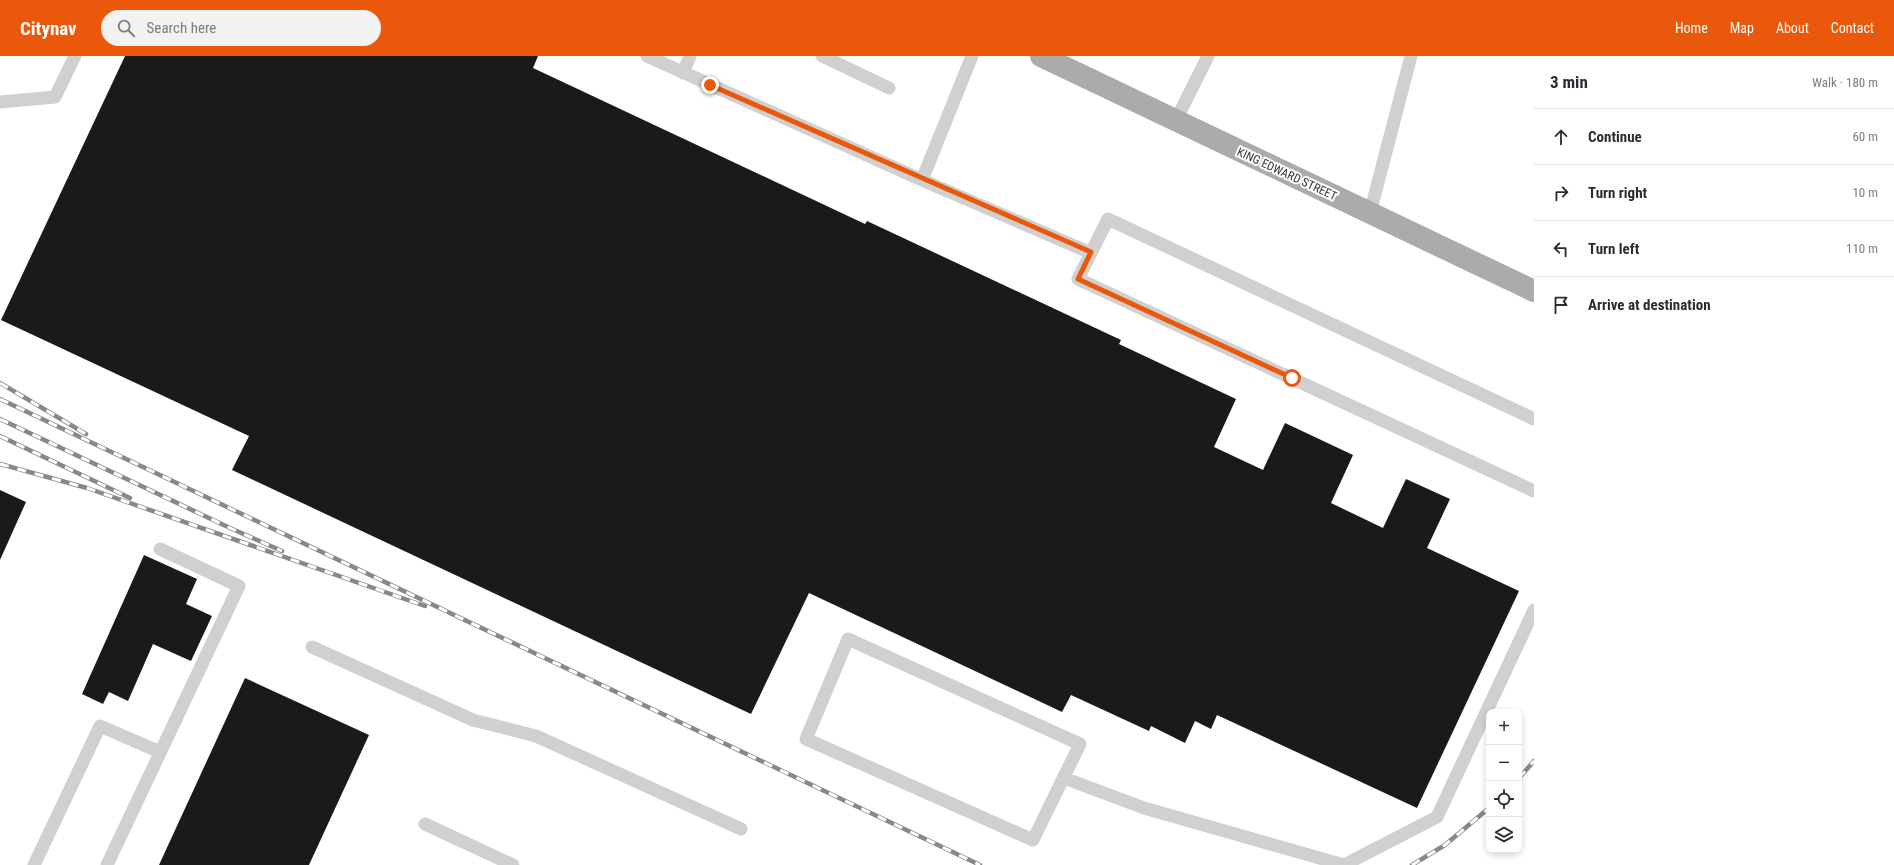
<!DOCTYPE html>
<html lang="en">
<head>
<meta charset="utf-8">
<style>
  :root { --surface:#fff; --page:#f2f2f3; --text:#2b2b33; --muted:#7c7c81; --line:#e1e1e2; --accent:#ea580c }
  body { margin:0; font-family:"Roboto Condensed",sans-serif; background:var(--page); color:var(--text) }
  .controls { position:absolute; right:12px; bottom:12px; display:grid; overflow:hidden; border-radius:8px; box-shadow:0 2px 6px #0003 }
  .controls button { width:36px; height:36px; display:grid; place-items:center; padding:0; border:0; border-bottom:1px solid var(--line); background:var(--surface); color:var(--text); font:20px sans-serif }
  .stop { position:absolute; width:12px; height:12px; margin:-9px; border:3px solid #ea580c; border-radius:50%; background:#fff }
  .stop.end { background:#ea580c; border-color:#fff; box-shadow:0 1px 4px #0008 }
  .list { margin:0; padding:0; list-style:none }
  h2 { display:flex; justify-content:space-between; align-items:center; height:52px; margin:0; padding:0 16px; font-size:17px }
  h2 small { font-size:13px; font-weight:400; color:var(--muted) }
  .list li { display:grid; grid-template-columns:26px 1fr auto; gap:12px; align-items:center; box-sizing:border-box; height:56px; padding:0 16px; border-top:1px solid var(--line) }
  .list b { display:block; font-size:15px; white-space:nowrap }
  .list em { font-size:13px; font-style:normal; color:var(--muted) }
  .icon { flex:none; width:22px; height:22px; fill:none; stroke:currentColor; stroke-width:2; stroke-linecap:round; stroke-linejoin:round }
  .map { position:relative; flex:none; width:1534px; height:809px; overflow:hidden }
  header { display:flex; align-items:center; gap:24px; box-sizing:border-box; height:56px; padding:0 20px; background:var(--accent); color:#fff }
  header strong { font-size:19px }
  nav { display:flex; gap:22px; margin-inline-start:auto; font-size:14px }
  .search { width:280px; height:36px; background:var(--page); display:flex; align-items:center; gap:10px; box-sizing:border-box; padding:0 14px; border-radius:22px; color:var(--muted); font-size:15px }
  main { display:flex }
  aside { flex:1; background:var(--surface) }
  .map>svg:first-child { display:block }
  .building { fill:#1a1a1a }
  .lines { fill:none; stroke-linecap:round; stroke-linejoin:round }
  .lane { stroke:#d0d0d0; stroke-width:13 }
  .primary { stroke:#ababab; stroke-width:22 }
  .rail-casing { stroke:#888; stroke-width:4.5 }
  .rail { stroke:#fff; stroke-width:3; stroke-dasharray:9; stroke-linecap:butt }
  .route { stroke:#ea580c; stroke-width:5 }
  .labels { text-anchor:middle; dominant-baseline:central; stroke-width:4; stroke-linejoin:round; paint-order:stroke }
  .street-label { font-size:12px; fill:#333; stroke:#fff }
</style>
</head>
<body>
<header>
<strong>Citynav</strong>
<div class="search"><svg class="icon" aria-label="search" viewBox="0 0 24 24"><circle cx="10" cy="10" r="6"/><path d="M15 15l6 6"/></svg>Search here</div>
<nav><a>Home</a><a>Map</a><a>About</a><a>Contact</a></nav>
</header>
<main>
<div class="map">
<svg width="1534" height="809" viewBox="0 0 1534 809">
  <rect width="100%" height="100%" fill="#fff"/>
  <path class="building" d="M 125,0 L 538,0 L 533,12 L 865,168 L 867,165 L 1121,284 L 1119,288 L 1236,343 L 1214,391 L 1263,414 L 1285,367 L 1353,399 L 1331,447 L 1383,472 L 1406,423 L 1450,443 L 1427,492 L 1519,535 L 1417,752 L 1217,659 L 1211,673 L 1195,665 L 1185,687 L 1151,670 L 1149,675 L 1071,639 L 1062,656 L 809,537 L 751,658 L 232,414 L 249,380 L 1,264 Z
    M 0,434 L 26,446 L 0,504 Z
    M 144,499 L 197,523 L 186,548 L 212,560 L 191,605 L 153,588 L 128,645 L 109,636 L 103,648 L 82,638 Z
    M 245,622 L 369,679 L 309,809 L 159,809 Z"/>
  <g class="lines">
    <path class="lane" d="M 647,0 L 922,124
      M 822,0 L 889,32
      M 972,0 L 922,124 L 1091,197 L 1078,223 L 1534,435
      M 683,17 L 690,0
      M 0,46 L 55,41 L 75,0
      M 1176,64 L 1208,0
      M 1370,157 L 1411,0
      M 1091,197 L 1108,163 L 1534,363
      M 848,583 L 1080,688 L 1033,784 L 806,683 Z
      M 312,591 L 473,664 L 536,680 L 741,773
      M 1064,722 L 1144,752 L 1344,809 L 1437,761 L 1534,554
      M 425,768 L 513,809
      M 34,809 L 100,670 L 160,696
      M 107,809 L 239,530 L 160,493"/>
    <path class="primary" d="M 1041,0 L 1534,235"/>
    <g class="rail-casing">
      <path id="rail" d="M 0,327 L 86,378
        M 0,343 L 980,809
        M 0,363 L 230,472 L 282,495
        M 0,380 L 130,442
        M 0,408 L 87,432 L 425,550
        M 1519,722 L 1534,705
        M 1412,809 L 1445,789 L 1489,752"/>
    </g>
    <use href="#rail" class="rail"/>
  </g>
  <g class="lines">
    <path class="route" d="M 710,29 L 1091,196 L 1078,223 L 1292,322"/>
  </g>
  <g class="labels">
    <g class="street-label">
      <text transform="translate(1287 118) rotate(25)">KING EDWARD STREET</text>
    </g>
  </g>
</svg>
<div class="controls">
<button>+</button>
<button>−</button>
<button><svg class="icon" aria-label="locate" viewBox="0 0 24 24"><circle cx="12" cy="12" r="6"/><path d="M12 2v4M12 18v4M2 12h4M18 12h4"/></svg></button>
<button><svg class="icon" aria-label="layers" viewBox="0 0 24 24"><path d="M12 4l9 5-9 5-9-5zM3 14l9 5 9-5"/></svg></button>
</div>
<div class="stop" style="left:1292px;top:322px"></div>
<div class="stop end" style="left:710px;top:29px"></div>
</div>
<aside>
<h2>3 min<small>Walk · 180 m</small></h2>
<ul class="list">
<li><svg class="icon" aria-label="ahead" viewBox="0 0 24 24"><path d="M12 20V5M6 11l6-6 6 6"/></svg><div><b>Continue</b></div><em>60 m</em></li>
<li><svg class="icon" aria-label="right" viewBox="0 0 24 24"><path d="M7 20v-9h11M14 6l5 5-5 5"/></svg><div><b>Turn right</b></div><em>10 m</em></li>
<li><svg class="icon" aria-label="left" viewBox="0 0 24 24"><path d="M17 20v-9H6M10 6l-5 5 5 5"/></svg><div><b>Turn left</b></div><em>110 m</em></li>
<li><svg class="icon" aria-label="arrive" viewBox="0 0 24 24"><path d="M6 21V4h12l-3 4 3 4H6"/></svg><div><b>Arrive at destination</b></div></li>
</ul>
</aside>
</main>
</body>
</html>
